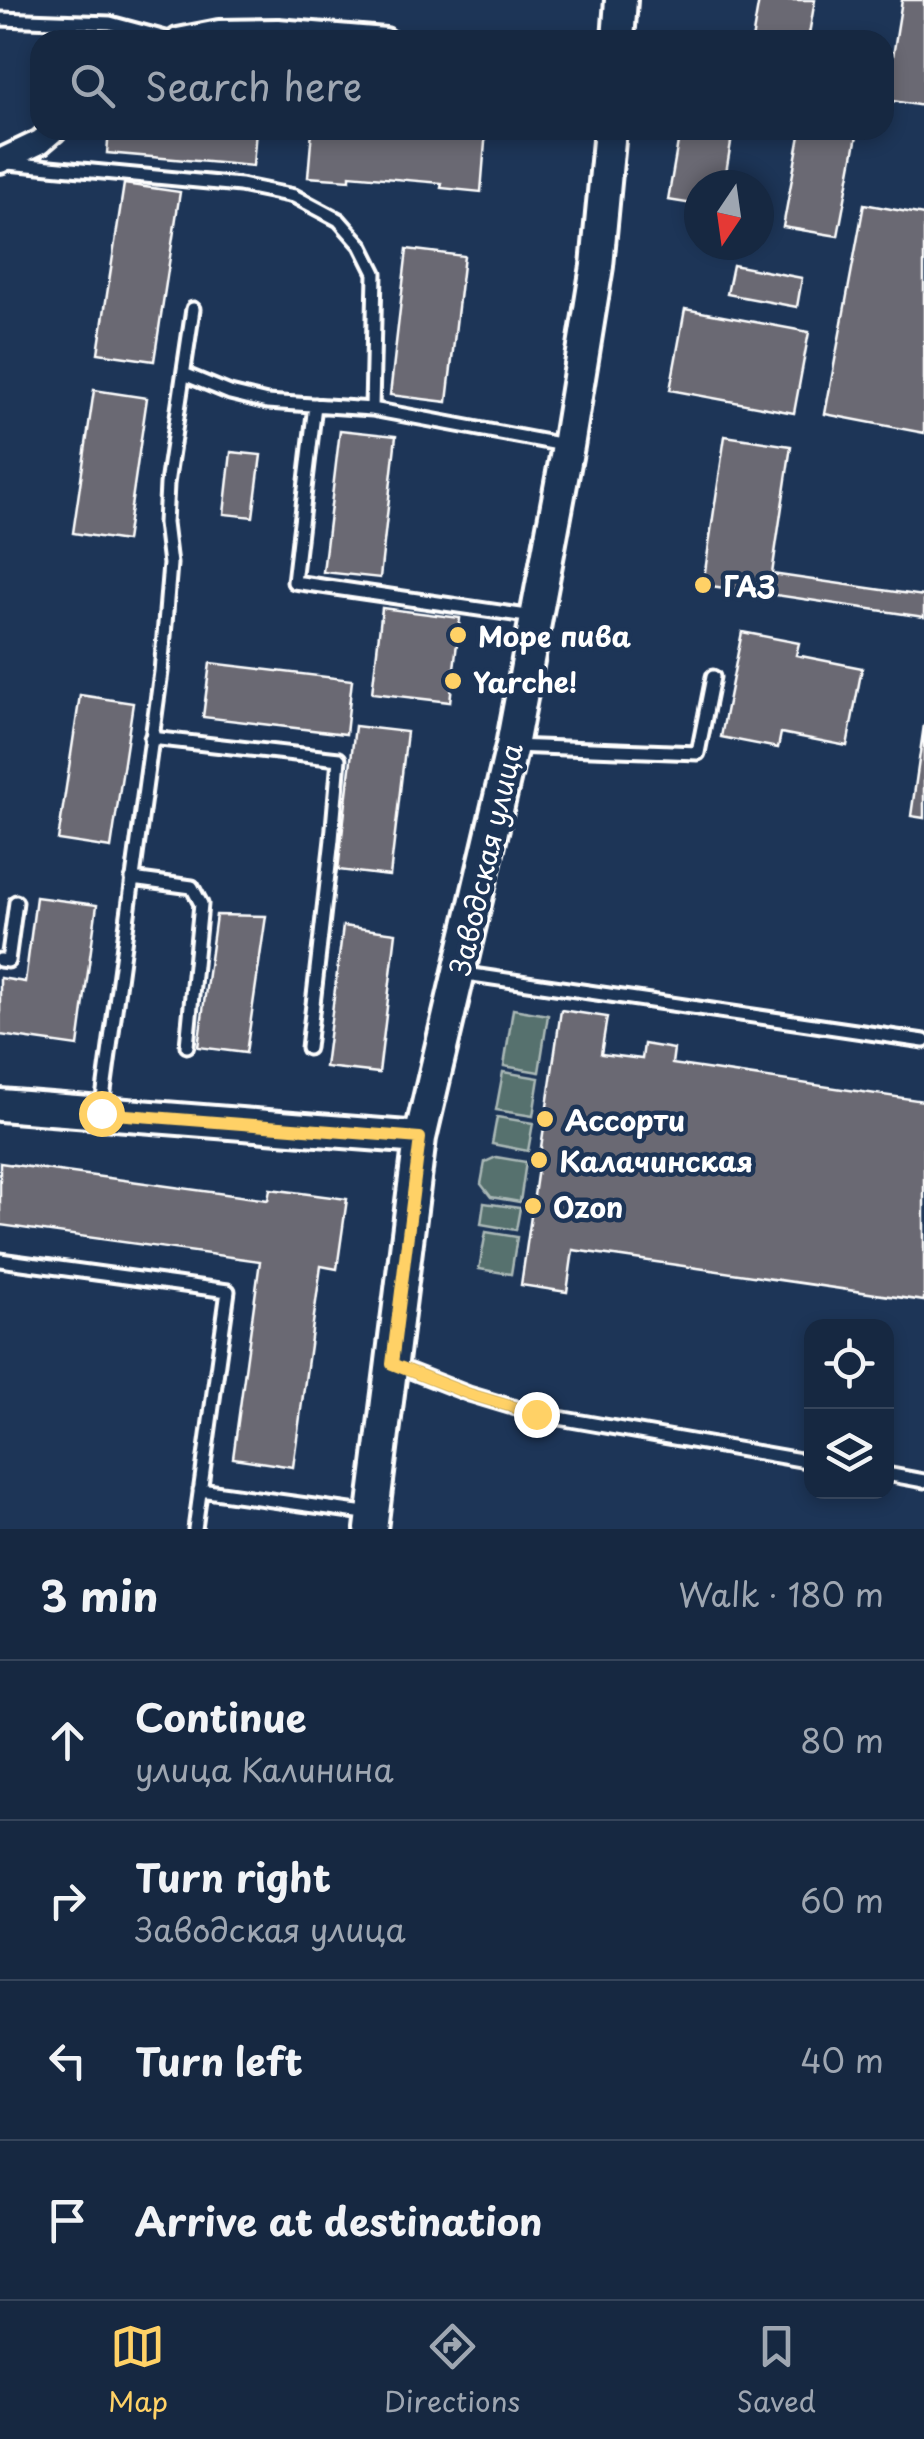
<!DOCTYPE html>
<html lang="en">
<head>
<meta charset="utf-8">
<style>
  :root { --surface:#162841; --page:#23344c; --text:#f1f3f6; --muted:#9ea6b1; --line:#35445a; --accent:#ffd166 }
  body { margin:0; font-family:"Playpen Sans",sans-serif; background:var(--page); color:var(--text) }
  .controls { position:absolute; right:30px; bottom:30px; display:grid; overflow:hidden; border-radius:20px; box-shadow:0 5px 15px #0003 }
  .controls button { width:90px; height:90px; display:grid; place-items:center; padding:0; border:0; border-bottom:2px solid var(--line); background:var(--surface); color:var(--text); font:50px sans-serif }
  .compass { position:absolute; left:684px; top:170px; width:90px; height:90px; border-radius:50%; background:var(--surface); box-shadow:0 5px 15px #0003; rotate:193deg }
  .stop { position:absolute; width:30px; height:30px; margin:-22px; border:8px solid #ffd166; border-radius:50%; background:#fff }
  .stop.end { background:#ffd166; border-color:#fff; box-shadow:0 2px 10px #0008 }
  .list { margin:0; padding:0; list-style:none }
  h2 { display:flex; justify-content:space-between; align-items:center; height:130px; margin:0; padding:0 40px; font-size:42px }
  h2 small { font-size:32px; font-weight:400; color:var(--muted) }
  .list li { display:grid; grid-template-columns:65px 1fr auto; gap:30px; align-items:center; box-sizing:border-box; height:160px; padding:0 40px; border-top:2px solid var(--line) }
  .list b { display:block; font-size:38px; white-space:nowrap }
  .list p { margin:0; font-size:32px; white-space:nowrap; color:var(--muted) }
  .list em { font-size:32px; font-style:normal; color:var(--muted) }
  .icon { flex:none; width:55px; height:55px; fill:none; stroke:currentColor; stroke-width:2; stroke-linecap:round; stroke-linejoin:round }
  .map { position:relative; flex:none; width:924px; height:1529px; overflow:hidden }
  .search { position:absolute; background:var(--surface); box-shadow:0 5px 15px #0003; left:30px; right:30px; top:30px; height:110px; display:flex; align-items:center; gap:25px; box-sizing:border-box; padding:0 35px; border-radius:30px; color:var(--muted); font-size:38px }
  .sheet { height:770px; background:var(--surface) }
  nav { display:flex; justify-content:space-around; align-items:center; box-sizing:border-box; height:140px; border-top:2px solid var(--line); background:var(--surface); font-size:28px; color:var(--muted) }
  nav a { display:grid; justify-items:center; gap:5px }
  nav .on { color:var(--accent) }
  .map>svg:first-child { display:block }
  .green { fill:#56716e; stroke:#aab8b6; stroke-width:2.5 }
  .building { fill:#6a6973; stroke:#fff; stroke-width:2.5 }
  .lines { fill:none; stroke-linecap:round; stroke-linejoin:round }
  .service-casing { stroke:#fff; stroke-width:19 }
  .minor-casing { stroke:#fff; stroke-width:30 }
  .tertiary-casing { stroke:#fff; stroke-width:38 }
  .service { stroke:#1d3557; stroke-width:11 }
  .minor { stroke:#1d3557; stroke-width:22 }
  .tertiary { stroke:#1d3557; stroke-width:30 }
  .route { stroke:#ffd166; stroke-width:12 }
  .poi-dot { fill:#ffd166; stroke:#1d3557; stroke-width:4 }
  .labels { text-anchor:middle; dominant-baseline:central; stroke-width:9; stroke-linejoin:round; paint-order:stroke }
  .poi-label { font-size:28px; font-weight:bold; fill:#fff; stroke:#1d3557; text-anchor:start }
  .street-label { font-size:28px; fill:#fff; stroke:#1d3557 }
</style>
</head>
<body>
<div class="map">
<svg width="924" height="1529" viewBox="0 0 924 1529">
  <rect width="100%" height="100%" fill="#1d3557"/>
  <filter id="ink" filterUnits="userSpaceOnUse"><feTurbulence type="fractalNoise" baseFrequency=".01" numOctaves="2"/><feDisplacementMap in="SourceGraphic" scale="20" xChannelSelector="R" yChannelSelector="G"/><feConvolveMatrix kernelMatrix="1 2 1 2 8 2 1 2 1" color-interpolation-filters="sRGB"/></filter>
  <g filter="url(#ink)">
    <path class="green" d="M 513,1009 L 548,1015 L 539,1072 L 504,1066 Z
      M 503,1072 L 539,1078 L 533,1116 L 496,1110 Z
      M 497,1117 L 533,1123 L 528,1151 L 492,1144 Z
      M 496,1157 L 526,1162 L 520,1202 L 491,1197 L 481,1184 L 485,1162 Z
      M 484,1203 L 520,1208 L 516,1230 L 481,1224 Z
      M 486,1232 L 517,1237 L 511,1274 L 479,1269 Z"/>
    <path class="building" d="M 759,0 L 815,0 L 808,40 L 752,40 Z
      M 902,0 L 924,0 L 924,106 L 886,100 Z
      M 109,130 L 256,130 L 253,166 L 107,153 Z
      M 312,130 L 486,130 L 481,192 L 441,188 L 442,183 L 350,175 L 350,180 L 308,177 Z
      M 680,130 L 733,130 L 724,185 L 699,185 L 699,205 L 668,200 Z
      M 801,130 L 858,130 L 838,236 L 783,227 Z
      M 124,184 L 180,192 L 154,361 L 98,353 Z
      M 864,204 L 924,215 L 924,433 L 825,414 Z
      M 407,249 L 464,256 L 447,402 L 390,395 Z
      M 733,265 L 802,278 L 797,307 L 727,294 Z
      M 685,309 L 809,332 L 794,413 L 670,390 Z
      M 94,390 L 147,398 L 126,541 L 73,533 Z
      M 340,430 L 396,436 L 380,578 L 323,572 Z
      M 725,436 L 791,446 L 769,594 L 703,585 Z
      M 231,452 L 261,455 L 253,517 L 224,514 Z
      M 772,574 L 924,596 L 924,617 L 769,594 Z
      M 382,608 L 460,618 L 450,702 L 372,693 Z
      M 742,632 L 799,643 L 796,655 L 862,668 L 847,746 L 781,733 L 778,748 L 721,737 Z
      M 210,663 L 352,680 L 346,734 L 203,717 Z
      M 80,695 L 133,703 L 111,848 L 58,840 Z
      M 924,725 L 924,818 L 911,816 Z
      M 355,726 L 407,732 L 390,876 L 338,870 Z
      M 36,897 L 97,905 L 78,1046 L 0,1035 L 0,978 L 25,982 Z
      M 216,915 L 266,916 L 246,1053 L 198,1047 Z
      M 343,926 L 396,933 L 379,1073 L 325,1067 Z
      M 561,1010 L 607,1017 L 601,1054 L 642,1059 L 644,1044 L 674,1049 L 672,1064 L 924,1101 L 924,1301 L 573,1250 L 567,1292 L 521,1285 Z
      M 0,1163 L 268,1200 L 270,1189 L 347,1199 L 337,1269 L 321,1266 L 293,1467 L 233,1458 L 260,1261 L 0,1225 Z"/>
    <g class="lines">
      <g class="service-casing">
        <path id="service" d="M 0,19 L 110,23 L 173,40
          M 8,163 L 240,185 L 294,196 L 339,220 L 361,245 L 375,273 L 372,409
          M 184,374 L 230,393 L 267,402 L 372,409 L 564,445
          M 315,405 L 294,582 L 534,617
          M 151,738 L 339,759 L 332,839 L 308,1048
          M 512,746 L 698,753 L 713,677
          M 132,879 L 192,887 L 201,904 L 187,1046
          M 0,960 L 8,961 L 16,902
          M 459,973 L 924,1041
          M 101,1113 L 161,672 L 170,564 L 165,523 L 167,484 L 193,309
          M 0,1260 L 228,1291 L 195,1529
          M 395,1365 L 469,1394 L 536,1414 L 812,1462
          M 886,1474 L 924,1481
          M 200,1490 L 372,1514"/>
      </g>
      <g class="minor-casing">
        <path id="minor" d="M 178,40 L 219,32 L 278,31 L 385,40
          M 0,161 L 40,142 L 54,130"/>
      </g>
      <g class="tertiary-casing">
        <path id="tertiary" d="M 618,40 L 621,0
          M 0,1105 L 420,1138
          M 371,1529 L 420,1138 L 512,746 L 568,446 L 597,266 L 610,130"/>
      </g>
      <use href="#service" class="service"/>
      <use href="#minor" class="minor"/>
      <use href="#tertiary" class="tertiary"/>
    </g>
  </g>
  <g class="lines" filter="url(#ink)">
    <path class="route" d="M 101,1113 L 420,1138 L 392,1364 L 469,1394 L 536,1414"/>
  </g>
  <g class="poi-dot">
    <circle cx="703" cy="585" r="10"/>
    <circle cx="458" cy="635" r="10"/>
    <circle cx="453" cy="681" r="10"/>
    <circle cx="545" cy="1119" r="10"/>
    <circle cx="539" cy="1160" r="10"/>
    <circle cx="533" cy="1206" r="10"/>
  </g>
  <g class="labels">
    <g class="poi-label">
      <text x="723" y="585">ГАЗ</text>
      <text x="478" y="635">Море пива</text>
      <text x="473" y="681">Yarche!</text>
      <text x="565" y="1119">Ассорти</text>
      <text x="559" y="1160">Калачинская</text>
      <text x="553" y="1206">Ozon</text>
    </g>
    <g class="street-label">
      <text transform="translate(485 859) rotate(-77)">Заводская улица</text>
    </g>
  </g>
</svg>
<div class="controls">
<button><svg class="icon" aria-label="locate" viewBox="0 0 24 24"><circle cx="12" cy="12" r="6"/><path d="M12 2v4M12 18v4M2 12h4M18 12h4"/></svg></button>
<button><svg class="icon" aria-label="layers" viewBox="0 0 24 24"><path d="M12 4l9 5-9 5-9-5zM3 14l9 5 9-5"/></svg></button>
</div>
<svg class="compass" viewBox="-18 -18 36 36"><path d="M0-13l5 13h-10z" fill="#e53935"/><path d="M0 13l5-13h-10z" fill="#9ea6b1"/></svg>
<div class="stop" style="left:101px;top:1113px"></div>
<div class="stop end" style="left:536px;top:1414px"></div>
<div class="search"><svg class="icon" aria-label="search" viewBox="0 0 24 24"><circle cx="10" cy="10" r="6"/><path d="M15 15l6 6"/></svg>Search here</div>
</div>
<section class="sheet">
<h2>3 min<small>Walk · 180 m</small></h2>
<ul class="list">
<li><svg class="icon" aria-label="ahead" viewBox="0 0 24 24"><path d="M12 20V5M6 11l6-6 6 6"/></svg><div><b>Continue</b><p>улица Калинина</p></div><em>80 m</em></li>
<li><svg class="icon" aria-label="right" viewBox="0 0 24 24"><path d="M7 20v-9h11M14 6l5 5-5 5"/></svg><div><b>Turn right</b><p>Заводская улица</p></div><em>60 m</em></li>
<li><svg class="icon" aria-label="left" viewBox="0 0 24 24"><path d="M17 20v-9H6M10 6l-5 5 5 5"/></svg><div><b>Turn left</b></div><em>40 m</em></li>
<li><svg class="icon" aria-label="arrive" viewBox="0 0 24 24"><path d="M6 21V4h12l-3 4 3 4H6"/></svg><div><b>Arrive at destination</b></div></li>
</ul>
</section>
<nav>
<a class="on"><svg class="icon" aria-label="map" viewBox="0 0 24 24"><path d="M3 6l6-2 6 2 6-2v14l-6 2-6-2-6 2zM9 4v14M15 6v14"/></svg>Map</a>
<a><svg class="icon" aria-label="directions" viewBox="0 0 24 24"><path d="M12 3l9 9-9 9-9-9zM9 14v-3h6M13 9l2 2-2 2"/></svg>Directions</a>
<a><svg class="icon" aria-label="saved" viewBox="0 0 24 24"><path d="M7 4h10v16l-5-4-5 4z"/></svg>Saved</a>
</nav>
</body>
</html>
